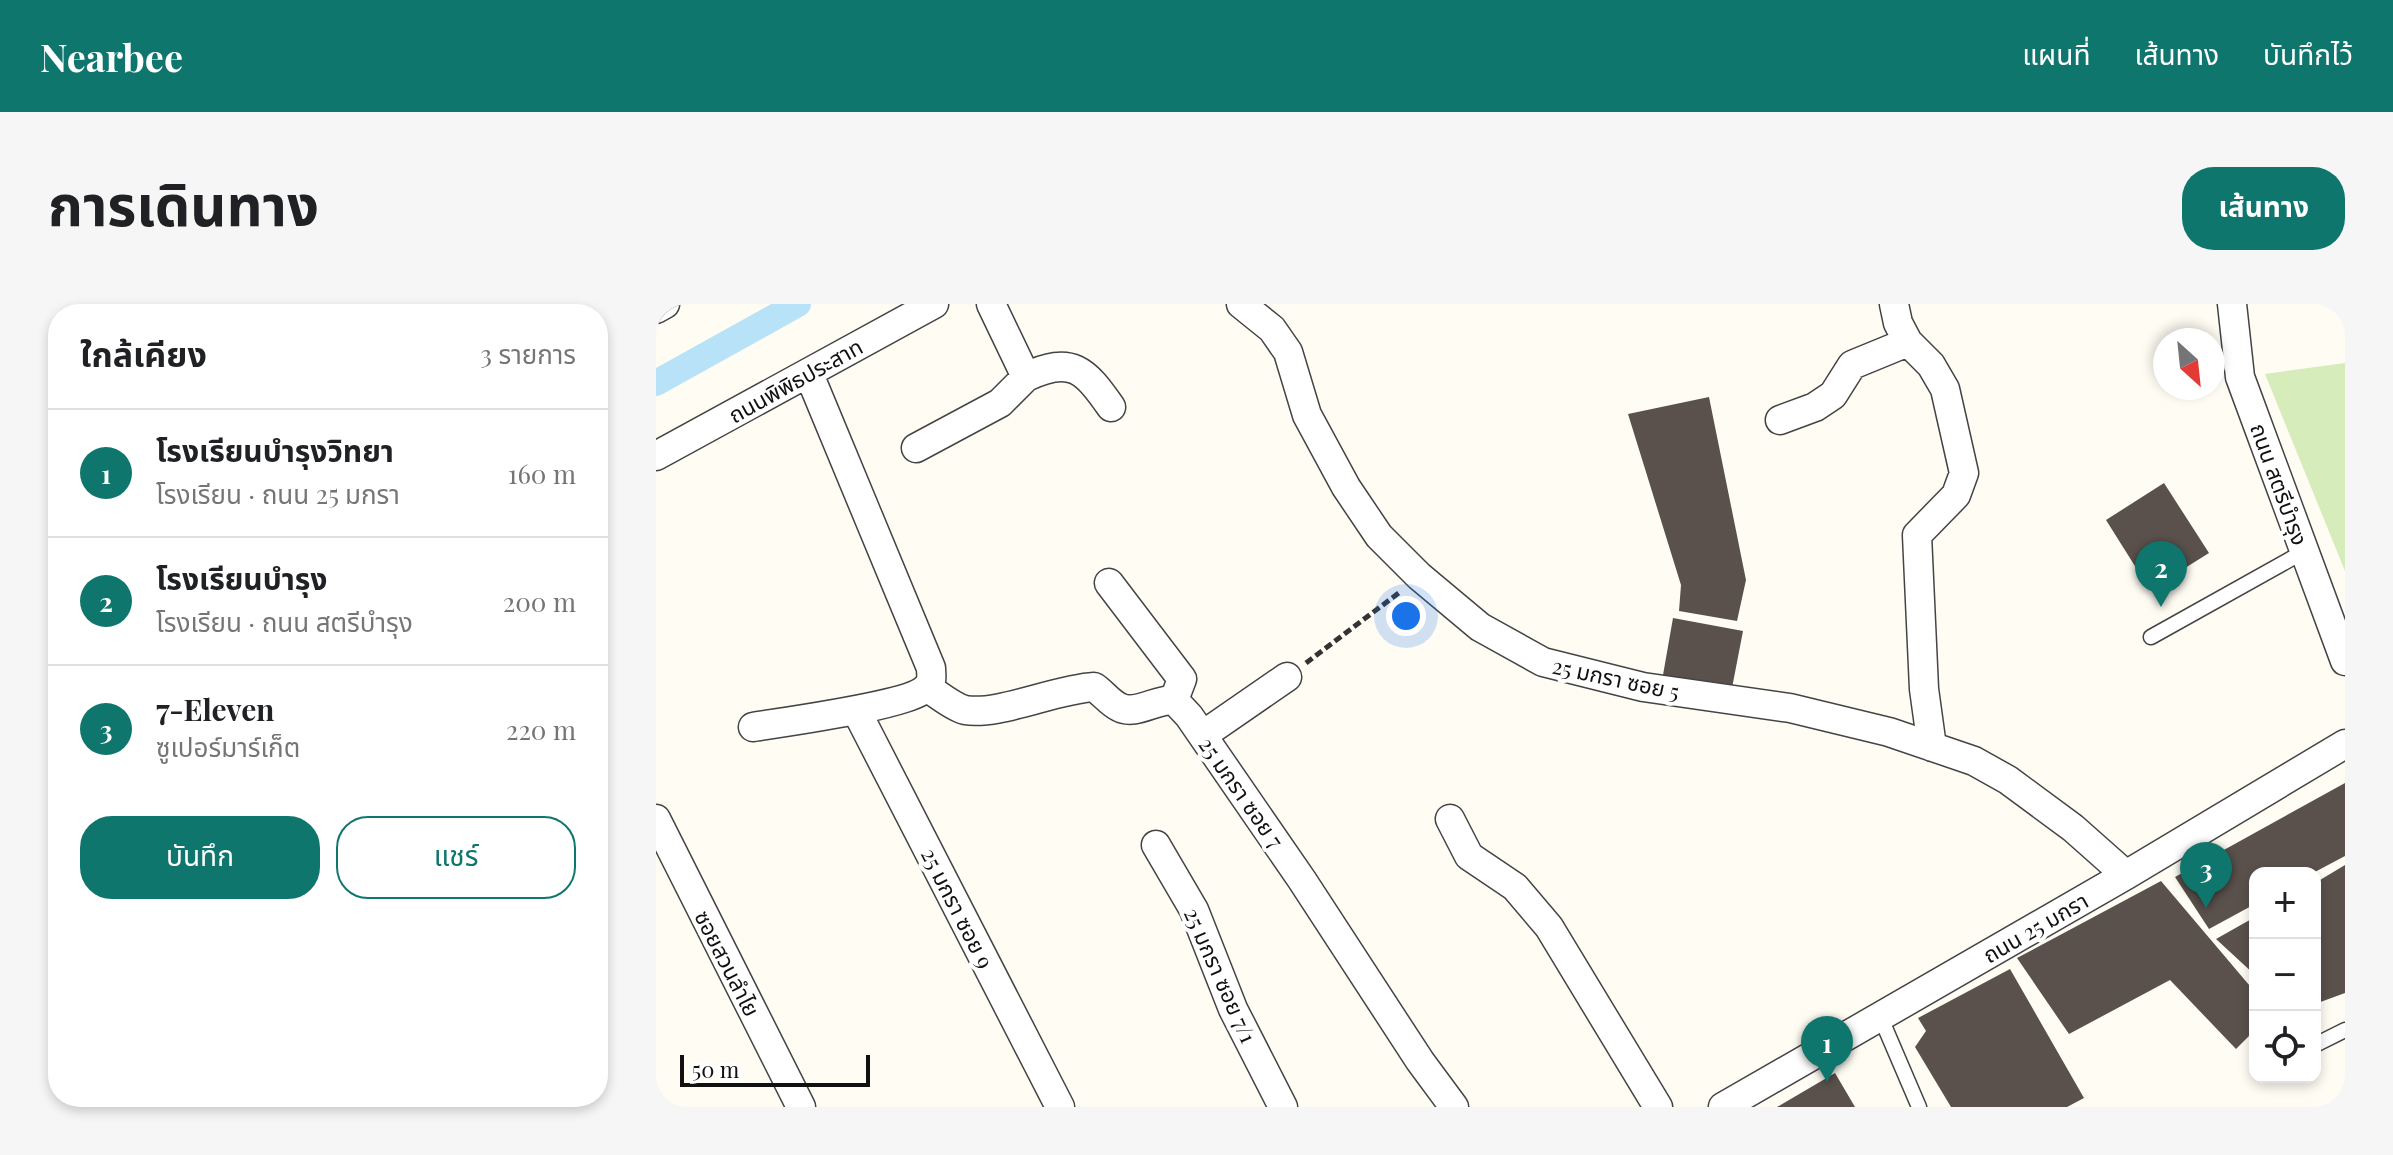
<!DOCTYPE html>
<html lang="th">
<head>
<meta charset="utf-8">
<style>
  :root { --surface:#fff; --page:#f6f6f6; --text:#202124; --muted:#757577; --line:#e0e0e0; --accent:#0f766e }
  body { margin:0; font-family:"Playfair Display","Noto Sans Thai",serif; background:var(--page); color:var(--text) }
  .controls { position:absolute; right:24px; bottom:24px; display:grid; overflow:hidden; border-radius:16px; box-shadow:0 4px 12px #0003 }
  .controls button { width:72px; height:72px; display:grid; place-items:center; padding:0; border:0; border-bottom:2px solid var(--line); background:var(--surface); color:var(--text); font:40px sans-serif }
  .compass { position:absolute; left:1497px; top:24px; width:72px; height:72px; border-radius:50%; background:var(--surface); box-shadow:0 4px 12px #0003; rotate:153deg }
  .scale { position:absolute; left:24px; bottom:20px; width:190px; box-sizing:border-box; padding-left:8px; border:4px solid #111; border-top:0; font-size:22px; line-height:28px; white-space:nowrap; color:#111; -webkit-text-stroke:6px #fff; paint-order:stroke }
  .you { position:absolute; left:750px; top:312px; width:28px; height:28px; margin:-20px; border:6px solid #fff; border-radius:50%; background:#1a73e8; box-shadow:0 0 0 12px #1a73e833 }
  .badge { display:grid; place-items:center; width:52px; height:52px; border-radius:50%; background:var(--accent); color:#fff; font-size:26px; font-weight:700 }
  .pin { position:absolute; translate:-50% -66px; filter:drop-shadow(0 2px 4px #0008) }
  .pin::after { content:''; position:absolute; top:42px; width:28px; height:24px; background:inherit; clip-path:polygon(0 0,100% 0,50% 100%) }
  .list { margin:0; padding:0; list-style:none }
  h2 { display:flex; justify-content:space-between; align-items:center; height:104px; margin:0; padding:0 32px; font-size:34px }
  h2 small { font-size:26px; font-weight:400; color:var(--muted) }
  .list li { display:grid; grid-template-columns:52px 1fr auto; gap:24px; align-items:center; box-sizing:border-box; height:128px; padding:0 32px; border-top:2px solid var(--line) }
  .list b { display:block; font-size:30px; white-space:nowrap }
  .list p { margin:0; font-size:26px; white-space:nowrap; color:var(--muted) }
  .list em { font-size:26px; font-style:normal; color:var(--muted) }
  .actions { display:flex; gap:16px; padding:24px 32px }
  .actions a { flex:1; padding:18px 0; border:2px solid var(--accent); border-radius:32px; text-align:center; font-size:28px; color:var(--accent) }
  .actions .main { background:var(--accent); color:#fff }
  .icon { flex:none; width:44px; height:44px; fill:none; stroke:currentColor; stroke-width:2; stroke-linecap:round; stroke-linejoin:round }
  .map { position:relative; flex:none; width:1689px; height:803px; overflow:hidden; border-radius:32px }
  header { display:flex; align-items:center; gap:48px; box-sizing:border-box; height:112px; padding:0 40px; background:var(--accent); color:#fff }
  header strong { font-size:38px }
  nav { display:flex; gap:44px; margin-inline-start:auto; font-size:28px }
  .intro { display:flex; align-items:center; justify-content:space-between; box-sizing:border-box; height:192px; padding:0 48px }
  h1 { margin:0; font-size:56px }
  .button { padding:20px 36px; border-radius:32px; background:var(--accent); color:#fff; font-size:28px; font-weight:700 }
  main { display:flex; gap:48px; padding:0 48px }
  aside { flex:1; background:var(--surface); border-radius:32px; box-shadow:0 4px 12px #0003 }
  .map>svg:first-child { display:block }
  .green { fill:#d6ecbb }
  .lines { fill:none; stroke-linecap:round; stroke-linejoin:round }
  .canal { stroke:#b7e2f8; stroke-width:26 }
  .building { fill:#5a514c }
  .lane-casing { stroke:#444; stroke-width:17 }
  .street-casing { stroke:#444; stroke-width:31 }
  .path { stroke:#333; stroke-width:5; stroke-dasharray:8 4; stroke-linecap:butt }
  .lane { stroke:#fff; stroke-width:14 }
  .street { stroke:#fff; stroke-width:28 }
  .labels { text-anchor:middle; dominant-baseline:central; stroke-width:8; stroke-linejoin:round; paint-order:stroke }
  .street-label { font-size:22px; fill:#111; stroke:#fff }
</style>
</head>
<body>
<header>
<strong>Nearbee</strong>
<nav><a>แผนที่</a><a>เส้นทาง</a><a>บันทึกไว้</a></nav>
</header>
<div class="intro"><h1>การเดินทาง</h1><a class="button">เส้นทาง</a></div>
<main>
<aside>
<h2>ใกล้เคียง<small>3 รายการ</small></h2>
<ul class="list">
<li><span class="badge">1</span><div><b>โรงเรียนบำรุงวิทยา</b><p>โรงเรียน · ถนน 25 มกรา</p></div><em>160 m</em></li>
<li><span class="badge">2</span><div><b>โรงเรียนบำรุง</b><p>โรงเรียน · ถนน สตรีบำรุง</p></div><em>200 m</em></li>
<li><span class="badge">3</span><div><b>7-Eleven</b><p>ซูเปอร์มาร์เก็ต</p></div><em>220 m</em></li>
</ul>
<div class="actions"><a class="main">บันทึก</a><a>แชร์</a></div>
</aside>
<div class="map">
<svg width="1689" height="803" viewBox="0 0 1689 803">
  <rect width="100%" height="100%" fill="#fffcf4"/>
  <path class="green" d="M 1689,59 L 1689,267 L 1609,70 Z"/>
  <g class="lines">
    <path class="canal" d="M 0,79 L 142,0"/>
  </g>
  <path class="building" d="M 1053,93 L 1090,276 L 1081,317 L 1023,307 L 1025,281 L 972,110 Z
    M 1508,179 L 1553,249 L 1494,286 L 1450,216 Z
    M 1017,314 L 1087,327 L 1076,384 L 1007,371 Z
    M 1689,479 L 1689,552 L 1657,569 L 1599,569 L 1599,600 L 1553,625 L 1519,573 Z
    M 1689,561 L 1689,689 L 1659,700 L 1659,579 Z
    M 1505,577 L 1599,688 L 1599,726 L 1580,745 L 1514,676 L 1413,730 L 1361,654 Z
    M 1599,613 L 1599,671 L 1560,635 Z
    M 1354,665 L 1428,794 L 1411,803 L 1295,803 L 1259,743 L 1270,727 L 1262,714 Z
    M 1179,769 L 1199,803 L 1121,803 Z"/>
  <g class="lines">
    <g class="lane-casing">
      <path id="lane" d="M 1495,333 L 1649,247
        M 1224,712 L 1263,803
        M 1659,741 L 1689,726"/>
    </g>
    <g class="street-casing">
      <path id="street" d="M 585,0 L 616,25 L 632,48 L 651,111 L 690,183 L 723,232 L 763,272 L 824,323 L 887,358 L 987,383 L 1134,404 L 1233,428 L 1318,457 L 1352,476 L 1417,524 L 1470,571
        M 1238,0 L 1242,19 L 1252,38 L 1275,61 L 1289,85 L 1308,169 L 1300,191 L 1261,231 L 1268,385 L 1276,443
        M 1576,0 L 1584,73 L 1689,357
        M 0,5 L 9,0
        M 370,73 C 416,51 429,66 455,103
        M 1124,116 L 1159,103 L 1177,91 L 1196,61 L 1252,38
        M 260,144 L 344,99 L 370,73 L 335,0
        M 0,152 L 278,0
        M 453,279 L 526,375 L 518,396
        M 272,384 C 283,391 297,403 309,406 C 342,412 400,385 438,383 C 447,389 454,399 463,403 C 479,412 500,395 518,396 L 533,412 L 646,576 L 764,757 L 798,803
        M 200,406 L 404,803
        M 97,423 C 127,418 258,401 272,382 C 277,377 275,371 275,364 L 153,70
        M 547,431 L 631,373
        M 0,515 L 145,803
        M 794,515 L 813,552 L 859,583 L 893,623 L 1002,803
        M 500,541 L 538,606 L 577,705 L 627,803
        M 1067,803 L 1470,571 L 1689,440"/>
    </g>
    <path class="path" d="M 650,359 L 744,288"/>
    <use href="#lane" class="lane"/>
    <use href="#street" class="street"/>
  </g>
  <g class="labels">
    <g class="street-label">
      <text transform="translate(139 76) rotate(-29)">ถนนพิพิธประสาท</text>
      <text transform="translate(1624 180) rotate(70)">ถนน สตรีบำรุง</text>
      <text transform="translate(960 374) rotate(12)">25 มกรา ซอย 5</text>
      <text transform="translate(586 488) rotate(55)">25 มกรา ซอย 7</text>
      <text transform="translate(302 604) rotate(63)">25 มกรา ซอย 9</text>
      <text transform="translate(1379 623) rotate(-30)">ถนน 25 มกรา</text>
      <text transform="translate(72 659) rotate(63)">ซอยสวนลำไย</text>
      <text transform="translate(565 671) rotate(66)">25 มกรา ซอย 7/1</text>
    </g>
  </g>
</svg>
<div class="controls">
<button>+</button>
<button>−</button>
<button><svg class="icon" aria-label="locate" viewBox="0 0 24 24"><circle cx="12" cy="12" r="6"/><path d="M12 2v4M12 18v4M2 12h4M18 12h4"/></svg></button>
</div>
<svg class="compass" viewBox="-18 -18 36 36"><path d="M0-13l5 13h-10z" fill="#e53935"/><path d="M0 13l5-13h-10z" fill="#757577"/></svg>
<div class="scale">50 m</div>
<div class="you"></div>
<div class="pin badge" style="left:1171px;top:778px">1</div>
<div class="pin badge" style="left:1505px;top:303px">2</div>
<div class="pin badge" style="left:1550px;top:604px">3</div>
</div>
</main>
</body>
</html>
